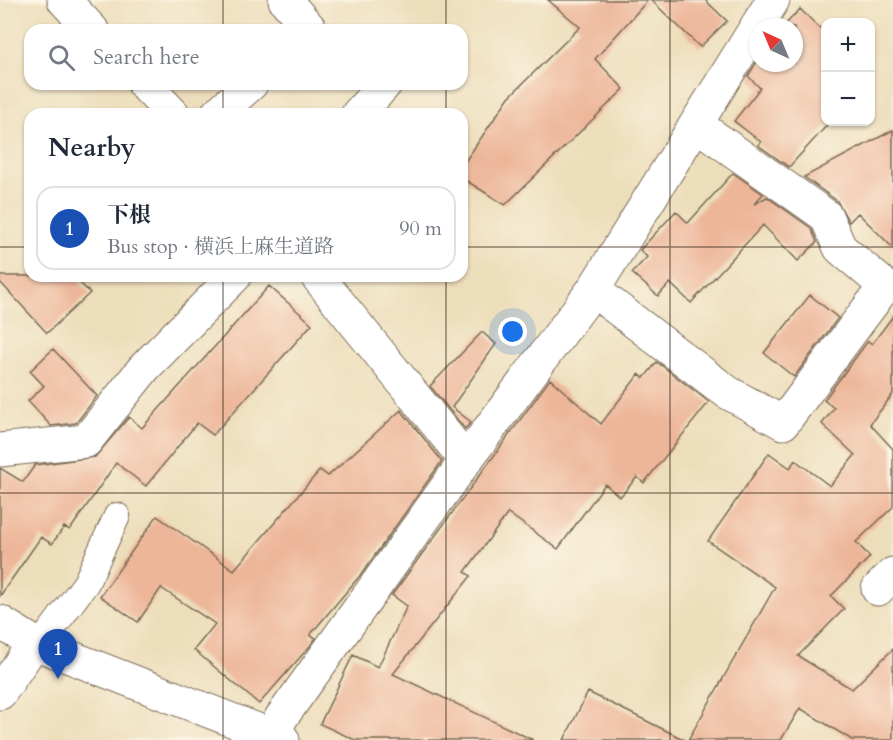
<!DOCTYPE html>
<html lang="en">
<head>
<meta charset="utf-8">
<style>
  :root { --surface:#fff; --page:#f2f2f3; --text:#1f2937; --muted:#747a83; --line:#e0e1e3; --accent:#111827 }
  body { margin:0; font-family:Cardo,"Noto Serif JP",serif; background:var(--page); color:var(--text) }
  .controls { position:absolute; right:18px; top:18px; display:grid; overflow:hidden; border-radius:12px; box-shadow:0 2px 4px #0004 }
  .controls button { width:54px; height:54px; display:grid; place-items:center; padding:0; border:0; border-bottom:2px solid var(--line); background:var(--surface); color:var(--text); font:30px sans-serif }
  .compass { position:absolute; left:749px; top:18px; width:54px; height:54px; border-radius:50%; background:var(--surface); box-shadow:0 2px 4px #0004; rotate:316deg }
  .you { position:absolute; left:513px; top:332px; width:21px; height:21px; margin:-15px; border:4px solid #fff; border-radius:50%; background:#1a73e8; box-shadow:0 0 0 9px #1a73e833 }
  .badge { display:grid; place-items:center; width:39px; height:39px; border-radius:50%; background:var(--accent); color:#fff; font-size:20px; font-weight:700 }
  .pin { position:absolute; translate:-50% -50px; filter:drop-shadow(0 2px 3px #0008) }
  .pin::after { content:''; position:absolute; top:32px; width:21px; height:18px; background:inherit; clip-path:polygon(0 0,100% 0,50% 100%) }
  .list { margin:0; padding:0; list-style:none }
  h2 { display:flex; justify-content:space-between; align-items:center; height:78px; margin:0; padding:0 24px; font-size:26px }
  h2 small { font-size:20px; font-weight:400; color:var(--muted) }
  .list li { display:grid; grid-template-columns:39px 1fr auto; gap:18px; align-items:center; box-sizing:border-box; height:84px; margin:0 12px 12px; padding:0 12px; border:2px solid var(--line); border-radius:18px }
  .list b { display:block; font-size:22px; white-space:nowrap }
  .list p { margin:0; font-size:20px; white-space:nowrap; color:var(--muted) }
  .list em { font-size:20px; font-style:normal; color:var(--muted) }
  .icon { flex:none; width:33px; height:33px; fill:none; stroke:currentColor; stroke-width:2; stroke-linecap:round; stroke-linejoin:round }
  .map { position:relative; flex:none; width:893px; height:740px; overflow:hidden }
  .search { position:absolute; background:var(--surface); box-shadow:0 2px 4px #0004; left:24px; top:24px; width:444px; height:66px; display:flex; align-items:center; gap:15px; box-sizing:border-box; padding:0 21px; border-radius:18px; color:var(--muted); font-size:22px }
  .panel { position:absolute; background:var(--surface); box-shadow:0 2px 4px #0004; left:24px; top:108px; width:444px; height:174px; border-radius:18px }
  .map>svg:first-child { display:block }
  .building { fill:#edb699 }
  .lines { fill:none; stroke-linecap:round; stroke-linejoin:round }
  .service-casing { stroke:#796955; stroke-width:28 }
  .minor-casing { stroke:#796955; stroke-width:35 }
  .primary-casing { stroke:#796955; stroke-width:35 }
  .service { stroke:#fff; stroke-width:26 }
  .minor { stroke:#fff; stroke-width:33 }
  .primary { stroke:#fff; stroke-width:33 }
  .grid { fill:none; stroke:#3b2a1e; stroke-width:1.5; stroke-opacity:0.55 }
</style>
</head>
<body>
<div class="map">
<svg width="893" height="740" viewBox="0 0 893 740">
  <rect width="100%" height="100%" fill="#fcf5e5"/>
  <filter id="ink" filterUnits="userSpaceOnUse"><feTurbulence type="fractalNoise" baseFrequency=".0167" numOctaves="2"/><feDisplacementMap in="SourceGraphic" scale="12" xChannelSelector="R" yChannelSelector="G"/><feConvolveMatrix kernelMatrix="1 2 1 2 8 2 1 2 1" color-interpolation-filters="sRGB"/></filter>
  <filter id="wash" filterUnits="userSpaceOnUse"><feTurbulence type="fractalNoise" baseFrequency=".008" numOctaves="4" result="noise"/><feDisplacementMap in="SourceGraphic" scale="24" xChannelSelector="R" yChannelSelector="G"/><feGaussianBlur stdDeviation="1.35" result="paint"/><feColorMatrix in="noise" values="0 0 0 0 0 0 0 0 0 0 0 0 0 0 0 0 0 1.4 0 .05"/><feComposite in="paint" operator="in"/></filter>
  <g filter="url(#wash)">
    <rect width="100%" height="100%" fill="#eddebb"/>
    <g id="blocks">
      <path class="building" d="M 548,0 L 648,0 L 595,59 L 624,89 L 505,205 L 462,178 L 462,166 L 509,97 L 580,27 Z
        M 651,0 L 705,0 L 727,21 L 700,47 Z
        M 800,9 L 825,33 L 825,122 L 830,122 L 789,167 L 758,145 L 761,142 L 734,121 L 760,88 L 748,76 L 758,60 L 758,63 L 794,63 L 794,27 L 783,27 Z
        M 893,130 L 893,248 L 858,213 L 849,222 L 837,201 L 804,177 Z
        M 733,173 L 763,194 L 754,204 L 767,197 L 811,228 L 817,242 L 798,261 L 763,225 L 691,303 L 670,283 L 658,296 L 632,273 L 647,257 L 640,250 L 676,211 L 688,223 Z
        M 0,276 L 73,276 L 90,293 L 47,333 L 0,282 Z
        M 269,286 L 312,324 L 213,435 L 197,423 L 146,486 L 116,463 L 70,530 L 64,527 L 52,544 L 41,537 L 0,596 L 0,468 L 23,482 L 35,465 L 95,457 L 129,417 L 142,428 Z
        M 810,295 L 838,318 L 794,377 L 764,353 Z
        M 893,316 L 893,394 L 870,424 L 893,449 L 893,507 L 856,542 L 870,557 L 831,596 L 844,609 L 798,656 L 852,689 L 893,649 L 893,740 L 852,740 L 800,708 L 781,740 L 688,740 L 775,587 L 708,541 L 769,453 L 790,468 L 795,460 L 830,486 L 855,455 L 822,424 L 834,408 L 824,400 L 868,341 L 872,344 Z
        M 482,332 L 496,344 L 452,407 L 471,422 L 465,429 L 430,386 Z
        M 53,349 L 97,396 L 76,423 L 51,426 L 28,401 L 44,386 L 30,371 Z
        M 657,362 L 709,402 L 644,483 L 637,477 L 620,497 L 605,484 L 558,549 L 508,513 L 465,572 L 471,576 L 393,674 L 533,740 L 355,740 L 320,724 L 353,655 L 378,667 L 407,606 L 392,595 L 550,379 L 601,424 L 639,374 L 644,378 Z
        M 401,410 L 442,461 L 363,572 L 310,635 L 316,638 L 310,646 L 259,704 L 194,650 L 215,624 L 161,588 L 138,622 L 100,596 L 157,516 L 234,570 L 320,470 L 328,476 Z
        M 588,692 L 685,740 L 564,740 Z"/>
    </g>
  </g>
  <g filter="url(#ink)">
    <use href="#blocks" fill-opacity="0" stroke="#796955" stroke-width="1.5"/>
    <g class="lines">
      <g class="service-casing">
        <path id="service" d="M 40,645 L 86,583 L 117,516"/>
      </g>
      <g class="minor-casing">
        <path id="minor" d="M 64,0 L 92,30
          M 285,0 L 311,30
          M 144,84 L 173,114
          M 217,114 L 251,84
          M 358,114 L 385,84
          M 317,276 L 466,460
          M 593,290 L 727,392 L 783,423 L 885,286 L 840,248 L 826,216 L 697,125
          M 0,450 L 86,441 L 144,368 L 235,276
          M 878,589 L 893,574
          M 0,693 L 34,643
          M 273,735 L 281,718 L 466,460 L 593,290 L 773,0"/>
      </g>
      <g class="primary-casing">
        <path id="primary" d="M 0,622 L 34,643 L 283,740"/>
      </g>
      <use href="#service" class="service"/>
      <use href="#minor" class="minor"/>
      <use href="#primary" class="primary"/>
    </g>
  </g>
  <path class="grid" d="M 223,0 L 223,30M 446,0 L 446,30M 670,0 L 670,740M 223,84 L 223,114M 446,84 L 446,114M 0,247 L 30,247M 462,247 L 893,247M 223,276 L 223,740M 446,276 L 446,740M 0,493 L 893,493"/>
</svg>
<div class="controls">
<button>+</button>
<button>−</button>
</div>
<svg class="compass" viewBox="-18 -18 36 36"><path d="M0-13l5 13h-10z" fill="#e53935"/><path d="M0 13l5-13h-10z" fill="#747a83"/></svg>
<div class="you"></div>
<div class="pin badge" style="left:58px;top:679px;background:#1a4fb4">1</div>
<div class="search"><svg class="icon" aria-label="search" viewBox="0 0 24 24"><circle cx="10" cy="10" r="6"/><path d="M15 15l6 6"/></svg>Search here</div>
<section class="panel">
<h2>Nearby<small></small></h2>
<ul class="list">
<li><span class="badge" style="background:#1a4fb4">1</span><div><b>下根</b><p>Bus stop · 横浜上麻生道路</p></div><em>90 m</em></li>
</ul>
</section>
</div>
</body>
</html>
